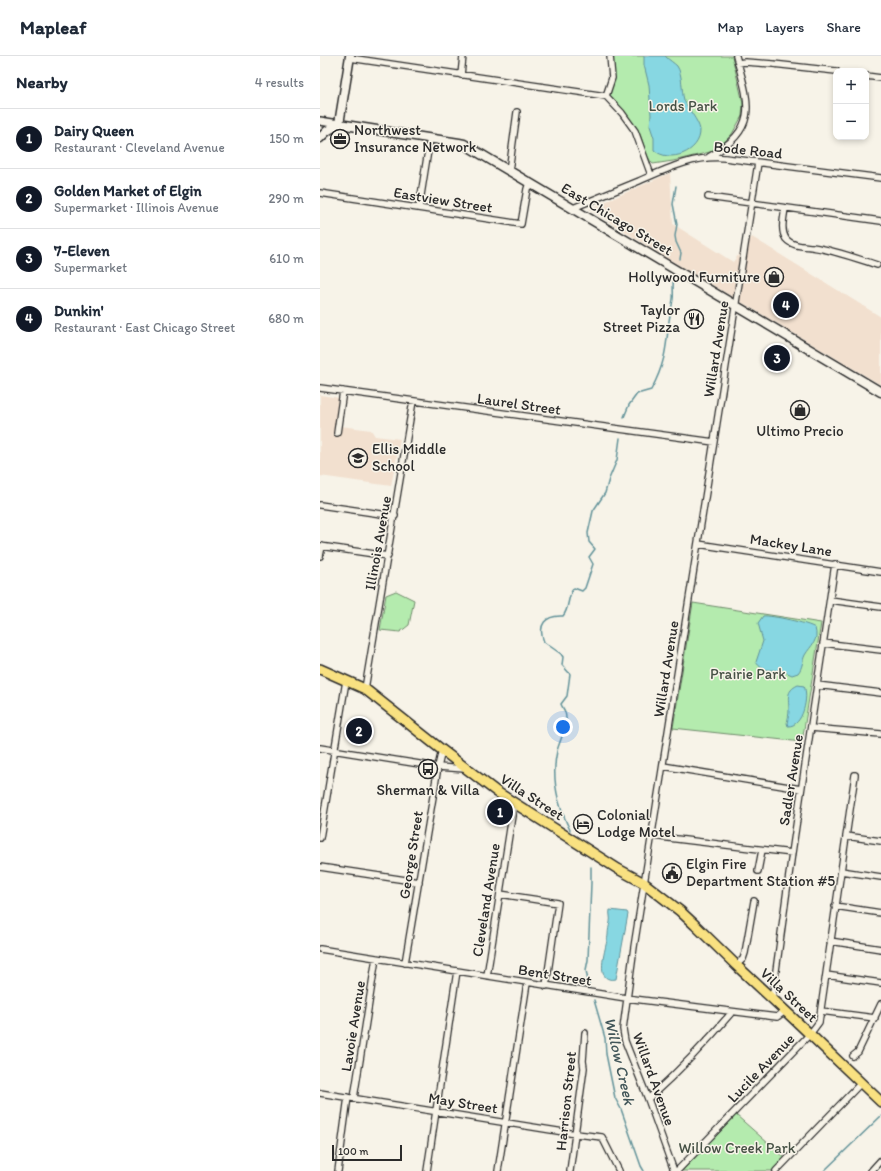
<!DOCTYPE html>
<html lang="en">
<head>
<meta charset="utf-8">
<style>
  :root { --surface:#fff; --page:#f6f6f7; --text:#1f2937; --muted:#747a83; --line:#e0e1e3; --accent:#111827 }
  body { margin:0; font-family:Itim,sans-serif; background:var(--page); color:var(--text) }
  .controls { position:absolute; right:12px; top:12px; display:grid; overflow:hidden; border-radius:8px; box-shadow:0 2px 6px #0003 }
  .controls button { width:36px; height:36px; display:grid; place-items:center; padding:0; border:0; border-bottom:1px solid var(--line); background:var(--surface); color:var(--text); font:20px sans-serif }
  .scale { position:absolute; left:12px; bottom:10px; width:70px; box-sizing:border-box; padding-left:4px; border:2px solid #2b2b2b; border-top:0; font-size:11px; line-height:14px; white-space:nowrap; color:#2b2b2b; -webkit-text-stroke:3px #f7f3e8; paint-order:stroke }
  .you { position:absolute; left:243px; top:671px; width:14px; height:14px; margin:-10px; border:3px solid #fff; border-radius:50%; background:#1a73e8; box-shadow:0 0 0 6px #1a73e833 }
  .badge { display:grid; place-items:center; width:26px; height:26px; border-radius:50%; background:var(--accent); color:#fff; font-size:13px; font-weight:700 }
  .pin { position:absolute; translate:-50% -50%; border:2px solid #fff; box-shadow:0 1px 4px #0006 }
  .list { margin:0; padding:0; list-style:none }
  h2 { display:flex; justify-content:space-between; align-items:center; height:52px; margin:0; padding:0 16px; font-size:17px }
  h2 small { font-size:13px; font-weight:400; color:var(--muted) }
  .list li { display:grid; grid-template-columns:26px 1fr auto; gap:12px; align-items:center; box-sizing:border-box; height:60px; padding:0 16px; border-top:1px solid var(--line) }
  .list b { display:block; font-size:15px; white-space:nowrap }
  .list p { margin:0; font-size:13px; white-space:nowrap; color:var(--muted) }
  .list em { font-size:13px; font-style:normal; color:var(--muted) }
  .map { position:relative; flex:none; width:561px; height:1115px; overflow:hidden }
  header { display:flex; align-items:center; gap:24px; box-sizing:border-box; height:56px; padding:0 20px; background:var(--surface); border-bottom:1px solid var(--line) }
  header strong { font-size:19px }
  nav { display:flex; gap:22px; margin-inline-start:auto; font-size:14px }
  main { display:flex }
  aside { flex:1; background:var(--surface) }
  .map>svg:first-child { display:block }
  .built { fill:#f2e0cf }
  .green { fill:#b4ebae; stroke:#708b6c }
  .water { fill:#87d7e2; stroke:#629299 }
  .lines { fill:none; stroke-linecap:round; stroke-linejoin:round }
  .stream { stroke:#629299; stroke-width:1.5 }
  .minor-casing { stroke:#2b2b2b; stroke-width:8 }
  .tertiary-casing { stroke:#2b2b2b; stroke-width:10 }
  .secondary-casing { stroke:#2b2b2b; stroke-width:11 }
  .primary-casing { stroke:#2b2b2b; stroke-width:12 }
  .minor { stroke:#f7f3e8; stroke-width:5.5 }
  .tertiary { stroke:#f7f3e8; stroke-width:7 }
  .secondary { stroke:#f7f3e8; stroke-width:8 }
  .primary { stroke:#f9e181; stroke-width:9 }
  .labels { text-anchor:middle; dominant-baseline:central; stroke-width:3; stroke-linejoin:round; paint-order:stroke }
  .park-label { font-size:15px; fill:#465145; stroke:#f7f3e8 }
  .poi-label { font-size:15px; fill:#2b2b2b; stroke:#f7f3e8; text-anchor:start }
  .street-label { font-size:15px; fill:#2b2b2b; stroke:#f7f3e8 }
  .water-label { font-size:16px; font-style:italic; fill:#425659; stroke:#f7f3e8 }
</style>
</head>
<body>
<header>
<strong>Mapleaf</strong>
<nav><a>Map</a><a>Layers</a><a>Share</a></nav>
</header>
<main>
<aside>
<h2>Nearby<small>4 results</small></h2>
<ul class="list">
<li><span class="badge">1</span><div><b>Dairy Queen</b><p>Restaurant · Cleveland Avenue</p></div><em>150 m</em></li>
<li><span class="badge">2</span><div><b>Golden Market of Elgin</b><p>Supermarket · Illinois Avenue</p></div><em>290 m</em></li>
<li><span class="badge">3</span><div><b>7-Eleven</b><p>Supermarket</p></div><em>610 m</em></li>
<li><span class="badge">4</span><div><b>Dunkin'</b><p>Restaurant · East Chicago Street</p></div><em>680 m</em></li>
</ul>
</aside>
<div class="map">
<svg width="561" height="1115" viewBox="0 0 561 1115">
  <rect width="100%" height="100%" fill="#f7f3e8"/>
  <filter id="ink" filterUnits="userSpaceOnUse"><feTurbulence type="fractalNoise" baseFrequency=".025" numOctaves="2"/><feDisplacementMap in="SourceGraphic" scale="8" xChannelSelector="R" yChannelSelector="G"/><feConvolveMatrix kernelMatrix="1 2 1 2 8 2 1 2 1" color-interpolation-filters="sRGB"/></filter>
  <g filter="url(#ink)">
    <path class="built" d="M 350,117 L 353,168 L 413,206 L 432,181 L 561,261 L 561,329 L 347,202 L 269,153 Z
      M 0,339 L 26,343 L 21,370 L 51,374 L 55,380 L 80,383 L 71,430 L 0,420 Z"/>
    <path class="green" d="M 293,0 L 412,0 L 423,47 L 422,60 L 412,78 L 402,88 L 390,96 L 353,105 L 333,108 C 325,101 323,82 317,72 L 290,39 L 294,23 Z
      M 76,535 L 94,544 L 89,569 L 80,576 L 60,574 L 66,539 Z
      M 373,547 L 501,567 L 482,686 L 353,672 Z
      M 416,1059 L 465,1102 L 452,1115 L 362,1115 Z"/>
    <path class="water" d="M 324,0 L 345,0 C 349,4 354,7 357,10 C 363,19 361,33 364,44 C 367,52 379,65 380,74 C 381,96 349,108 334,94 L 334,82 L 330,70 L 331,59 L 329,29 L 324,9 Z
      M 443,560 C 451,559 488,567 495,572 C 499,585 491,589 485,599 C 482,605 483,611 478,617 L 472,619 C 469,618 466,616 463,615 C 452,613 443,617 436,606 L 443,585 L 438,567 Z
      M 478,629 L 484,630 C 489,640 483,671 468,670 L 467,667 C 468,663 469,658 469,654 C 469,643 465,635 478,629 Z
      M 290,854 L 307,856 L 308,858 L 296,923 C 272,928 287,890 288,879 C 288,874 289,871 290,866 C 291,862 289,858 290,854 Z"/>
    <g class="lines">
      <path class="stream" d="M 356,130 L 353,148 L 357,168 L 355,180 L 356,186 L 361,197 L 360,203
        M 304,361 L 309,349 L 317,338 L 331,334 C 345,308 346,293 349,265 C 350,258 352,251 353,243 C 354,236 352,229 354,222
        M 250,774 C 238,750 231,722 237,695 C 240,683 249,669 245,656 C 244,653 242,651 241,648 L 247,640 L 250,618 L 242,609 L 243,601 L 241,598 L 224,586 C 217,569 225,559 243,560 C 250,552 247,539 254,532 L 262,535 L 265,532 L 273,508 L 269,501 L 275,493 L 269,486 L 268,477 L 273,455 L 285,437 L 289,423 L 297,404 L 300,382
        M 269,931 L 266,914 L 268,904 L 271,827 L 271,811
        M 274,944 L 285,982 L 286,998 L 295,1042 L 301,1053 L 321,1110 L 324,1115
        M 504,1115 L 561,1060"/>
      <g class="minor-casing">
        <path id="minor" d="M 290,0 L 292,22 L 286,40 L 302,57 L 315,75 L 331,119
          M 30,2 L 286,40
          M 418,7 L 425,6 L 453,8 L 516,15
          M 141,19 L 143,0
          M 546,20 L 561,22
          M 389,101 C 439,72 430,49 416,0
          M 189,115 L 197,56
          M 0,137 L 201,168 L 207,133 L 209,127
          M 388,141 L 561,165
          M 99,152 L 110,82
          M 253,152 C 275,143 297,134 319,125 C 346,113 375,99 405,102 L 561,122
          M 465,152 C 464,161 460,174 466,183 C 472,190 483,190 492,191 C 514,194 535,202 557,209
          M 0,332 L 394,386
          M 17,377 L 23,335
          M 0,449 L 75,460
          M 378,488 L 561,516
          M 0,490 L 68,500
          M 0,500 L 2,490
          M 510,544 L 561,551
          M 503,587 L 561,594
          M 497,629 L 561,637
          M 45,633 L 93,345
          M 491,672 L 561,678
          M 0,692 L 118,711 L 145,713
          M 343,710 L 481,733
          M 332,780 L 472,797
          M 526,780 L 561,785
          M 0,782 L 26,625
          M 0,811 L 99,826
          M 438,815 L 442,794
          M 521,815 L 561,821
          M 180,838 L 238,847 L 226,930
          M 515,850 L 561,857
          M 510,885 L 561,893
          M 0,893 L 306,942 L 457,961 L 465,955
          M 85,907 L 118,711 L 122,694
          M 416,909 L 423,903 L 425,897 L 434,845
          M 506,919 L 561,927
          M 167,920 L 194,747
          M 452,944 L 472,797 L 515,508
          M 501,955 L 555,962
          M 533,1000 L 538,996 L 561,948
          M 0,1037 L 256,1078 L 282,1081 L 299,1115
          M 34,1042 L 56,902
          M 328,1043 C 358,1016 386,987 412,956
          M 18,1115 L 28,1041
          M 107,1115 L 137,915
          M 178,1115 L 207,927
          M 250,1115 L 264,1012 L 263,1005 L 265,977
          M 354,1115 L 328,1043 L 305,985 L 303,973 L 314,891 L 438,107
          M 357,1115 L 490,978 L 499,966 L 535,719
          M 456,1115 L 541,1027
          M 551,1115 L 561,1104"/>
      </g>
      <g class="tertiary-casing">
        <path id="tertiary" d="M 0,65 L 19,68"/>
      </g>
      <g class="secondary-casing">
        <path id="secondary" d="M 19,68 L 139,87 L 144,88 L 561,336
          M 19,68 L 30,0
          M 0,82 L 7,75 L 19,68"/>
      </g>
      <g class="primary-casing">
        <path id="primary" d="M 0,613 L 45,633 L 122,694 L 177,736 L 298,813 L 324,827 L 360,855 L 375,869 L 416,909 L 475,964 L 561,1046"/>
      </g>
      <use href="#minor" class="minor"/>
      <use href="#tertiary" class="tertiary"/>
      <use href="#secondary" class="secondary"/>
      <use href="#primary" class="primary"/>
    </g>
  </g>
  <defs>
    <g id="office-ring" transform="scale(1)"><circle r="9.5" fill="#f7f3e8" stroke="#2b2b2b" stroke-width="1.5"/><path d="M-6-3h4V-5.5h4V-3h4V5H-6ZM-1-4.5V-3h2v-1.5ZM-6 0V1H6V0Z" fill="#2b2b2b"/></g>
    <g id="shop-ring" transform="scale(1)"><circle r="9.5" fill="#f7f3e8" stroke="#2b2b2b" stroke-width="1.5"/><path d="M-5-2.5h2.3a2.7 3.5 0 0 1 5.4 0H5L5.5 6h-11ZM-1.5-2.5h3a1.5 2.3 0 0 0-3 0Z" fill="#2b2b2b"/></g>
    <g id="restaurant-ring" transform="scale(1)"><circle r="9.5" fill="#f7f3e8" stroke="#2b2b2b" stroke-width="1.5"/><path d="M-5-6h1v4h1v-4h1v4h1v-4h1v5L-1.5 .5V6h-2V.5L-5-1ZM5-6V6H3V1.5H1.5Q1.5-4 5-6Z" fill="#2b2b2b"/></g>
    <g id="school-ring" transform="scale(1)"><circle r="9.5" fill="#f7f3e8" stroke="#2b2b2b" stroke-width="1.5"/><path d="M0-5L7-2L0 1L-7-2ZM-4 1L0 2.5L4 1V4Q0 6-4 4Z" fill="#2b2b2b"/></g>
    <g id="bus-ring" transform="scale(1)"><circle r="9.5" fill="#f7f3e8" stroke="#2b2b2b" stroke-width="1.5"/><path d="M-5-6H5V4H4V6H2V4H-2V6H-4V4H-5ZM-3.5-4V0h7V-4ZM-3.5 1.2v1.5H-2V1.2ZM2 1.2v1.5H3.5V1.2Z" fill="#2b2b2b"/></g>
    <g id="hotel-ring" transform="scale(1)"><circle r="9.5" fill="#f7f3e8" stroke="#2b2b2b" stroke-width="1.5"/><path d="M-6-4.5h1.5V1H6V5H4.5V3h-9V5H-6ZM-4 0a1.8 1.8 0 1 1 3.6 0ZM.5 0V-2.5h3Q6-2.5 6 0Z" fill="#2b2b2b"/></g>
    <g id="civic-ring" transform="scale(1)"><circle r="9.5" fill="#f7f3e8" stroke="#2b2b2b" stroke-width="1.5"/><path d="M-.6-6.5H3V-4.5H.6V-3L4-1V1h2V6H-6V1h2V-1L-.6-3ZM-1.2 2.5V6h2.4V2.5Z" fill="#2b2b2b"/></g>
  </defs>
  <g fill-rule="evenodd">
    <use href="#office-ring" x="20" y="83"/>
    <use href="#shop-ring" x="454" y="221"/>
    <use href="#restaurant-ring" x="374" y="263"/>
    <use href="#shop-ring" x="480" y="354"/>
    <use href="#school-ring" x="38" y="402"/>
    <use href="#bus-ring" x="108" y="713"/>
    <use href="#hotel-ring" x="263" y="768"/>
    <use href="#civic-ring" x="352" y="817"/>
  </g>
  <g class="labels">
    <g class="park-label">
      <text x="363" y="50">Lords Park</text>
      <text x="428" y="618">Prairie Park</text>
      <text x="417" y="1092">Willow Creek Park</text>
    </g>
    <g class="poi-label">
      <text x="34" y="74">Northwest<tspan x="34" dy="17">Insurance Network</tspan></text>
      <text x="440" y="221" text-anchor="end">Hollywood Furniture</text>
      <text x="360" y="254" text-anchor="end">Taylor<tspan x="360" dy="17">Street Pizza</tspan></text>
      <text x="480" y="375" text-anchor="middle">Ultimo Precio</text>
      <text x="52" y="393">Ellis Middle<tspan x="52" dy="17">School</tspan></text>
      <text x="108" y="734" text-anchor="middle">Sherman &amp; Villa</text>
      <text x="277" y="759">Colonial<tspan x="277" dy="17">Lodge Motel</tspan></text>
      <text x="366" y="808">Elgin Fire<tspan x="366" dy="17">Department Station #5</tspan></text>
    </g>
    <g class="street-label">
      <text transform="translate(428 94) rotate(6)">Bode Road</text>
      <text transform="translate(123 144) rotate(9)">Eastview Street</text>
      <text transform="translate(297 163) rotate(31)">East Chicago Street</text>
      <text transform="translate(396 293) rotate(-81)">Willard Avenue</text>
      <text transform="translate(199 348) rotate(8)">Laurel Street</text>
      <text transform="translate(58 487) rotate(-80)">Illinois Avenue</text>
      <text transform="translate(471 489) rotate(9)">Mackey Lane</text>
      <text transform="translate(346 613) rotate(-81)">Willard Avenue</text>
      <text transform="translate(471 724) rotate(-81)">Sadler Avenue</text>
      <text transform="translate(212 741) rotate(33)">Villa Street</text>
      <text transform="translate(91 799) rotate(-81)">George Street</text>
      <text transform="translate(166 844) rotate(-81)">Cleveland Avenue</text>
      <text transform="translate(235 919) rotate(9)">Bent Street</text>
      <text transform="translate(469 939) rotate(43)">Villa Street</text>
      <text transform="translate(33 970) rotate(-81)">Lavoie Avenue</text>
      <text transform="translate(441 1012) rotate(-46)">Lucile Avenue</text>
      <text transform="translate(334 1023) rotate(70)">Willard Avenue</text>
      <text transform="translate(246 1045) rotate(-84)">Harrison Street</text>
      <text transform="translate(143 1047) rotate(9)">May Street</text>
    </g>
    <g class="water-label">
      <text transform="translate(300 1005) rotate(77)">Willow Creek</text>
    </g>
  </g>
</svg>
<div class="controls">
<button>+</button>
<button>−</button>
</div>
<div class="scale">100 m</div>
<div class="you"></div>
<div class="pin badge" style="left:180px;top:756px">1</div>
<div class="pin badge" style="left:39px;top:675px">2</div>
<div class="pin badge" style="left:457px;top:302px">3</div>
<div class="pin badge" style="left:466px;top:249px">4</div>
</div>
</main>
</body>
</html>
